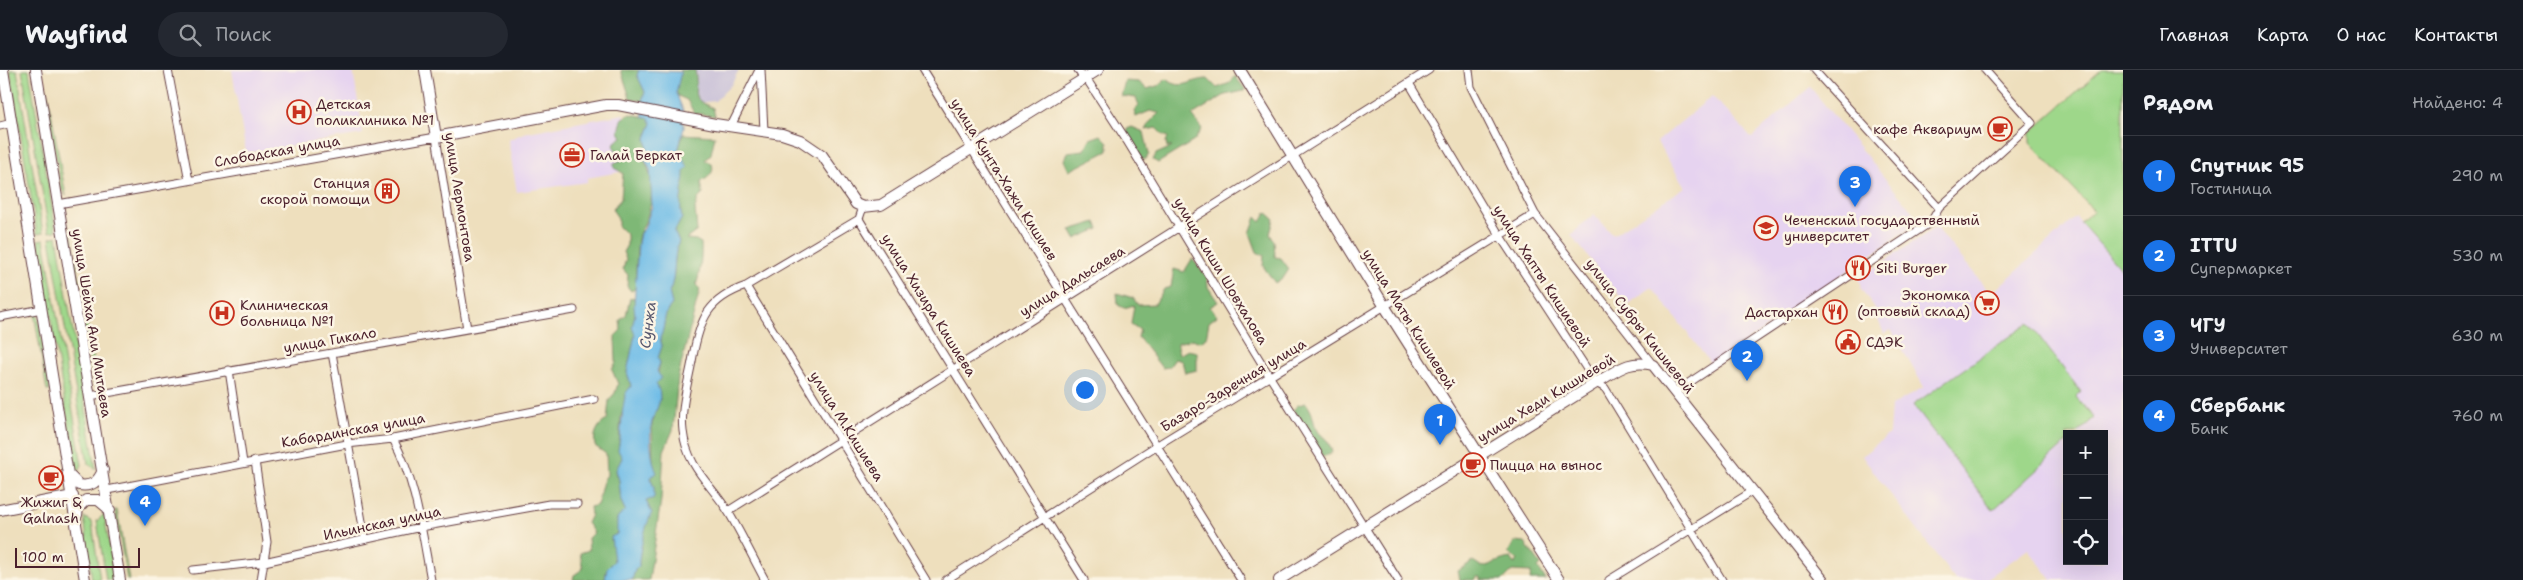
<!DOCTYPE html>
<html lang="ru">
<head>
<meta charset="utf-8">
<style>
  :root { --surface:#171b24; --page:#242831; --text:#f1f3f6; --muted:#9ea1a6; --line:#363941; --accent:#1a73e8 }
  body { margin:0; font-family:"Shantell Sans",sans-serif; background:var(--page); color:var(--text) }
  .controls { position:absolute; right:15px; bottom:15px; display:grid; overflow:hidden; border-radius:0px; box-shadow:0 5px 20px #0002 }
  .controls button { width:45px; height:45px; display:grid; place-items:center; padding:0; border:0; border-bottom:1px solid var(--line); background:var(--surface); color:var(--text); font:25px sans-serif }
  .scale { position:absolute; left:15px; bottom:12px; width:125px; box-sizing:border-box; padding-left:5px; border:2px solid #4a1f2b; border-top:0; font-size:14px; line-height:18px; white-space:nowrap; color:#4a1f2b; -webkit-text-stroke:4px #fcf5e5; paint-order:stroke }
  .you { position:absolute; left:1084px; top:319px; width:18px; height:18px; margin:-12px; border:4px solid #fff; border-radius:50%; background:#1a73e8; box-shadow:0 0 0 8px #1a73e833 }
  .badge { display:grid; place-items:center; width:32px; height:32px; border-radius:50%; background:var(--accent); color:#fff; font-size:16px; font-weight:700 }
  .pin { position:absolute; translate:-50% -41px; filter:drop-shadow(0 1px 2px #0008) }
  .pin::after { content:''; position:absolute; top:26px; width:18px; height:15px; background:inherit; clip-path:polygon(0 0,100% 0,50% 100%) }
  .list { margin:0; padding:0; list-style:none }
  h2 { display:flex; justify-content:space-between; align-items:center; height:65px; margin:0; padding:0 20px; font-size:21px }
  h2 small { font-size:16px; font-weight:400; color:var(--muted) }
  .list li { display:grid; grid-template-columns:32px 1fr auto; gap:15px; align-items:center; box-sizing:border-box; height:80px; padding:0 20px; border-top:1px solid var(--line) }
  .list b { display:block; font-size:19px; white-space:nowrap }
  .list p { margin:0; font-size:16px; white-space:nowrap; color:var(--muted) }
  .list em { font-size:16px; font-style:normal; color:var(--muted) }
  .icon { flex:none; width:28px; height:28px; fill:none; stroke:currentColor; stroke-width:2; stroke-linecap:round; stroke-linejoin:round }
  .map { position:relative; flex:none; width:2123px; height:510px; overflow:hidden }
  header { display:flex; align-items:center; gap:30px; box-sizing:border-box; height:70px; padding:0 25px; background:var(--surface); border-bottom:1px solid var(--line) }
  header strong { font-size:24px }
  nav { display:flex; gap:28px; margin-inline-start:auto; font-size:18px }
  .search { width:350px; height:45px; background:var(--page); display:flex; align-items:center; gap:12px; box-sizing:border-box; padding:0 18px; border-radius:28px; color:var(--muted); font-size:19px }
  main { display:flex }
  aside { flex:1; background:var(--surface) }
  .map>svg:first-child { display:block }
  .built { fill:#e6d3f0; fill-rule:evenodd }
  .industrial { fill:#c8c0d8 }
  .green { fill:#9ed78a; stroke:#747b5a }
  .forest { fill:#7eb876; stroke:#646c50 }
  .water { fill:#6cbbe7; stroke:#5b6d89 }
  .lines { fill:none; stroke-linecap:round; stroke-linejoin:round }
  .street-casing { stroke:#633c41; stroke-width:9 }
  .secondary-casing { stroke:#633c41; stroke-width:12 }
  .street { stroke:#fff; stroke-width:7 }
  .secondary { stroke:#fff; stroke-width:10 }
  .labels { text-anchor:middle; dominant-baseline:central; stroke-width:5; stroke-linejoin:round; paint-order:stroke }
  .poi-label { font-size:14px; fill:#4a1f2b; stroke:#fcf5e5; text-anchor:start }
  .street-label { font-size:14px; fill:#4a1f2b; stroke:#fcf5e5 }
  .water-label { font-size:15px; font-style:italic; fill:#56566d; stroke:#fcf5e5 }
</style>
</head>
<body>
<header>
<strong>Wayfind</strong>
<div class="search"><svg class="icon" aria-label="search" viewBox="0 0 24 24"><circle cx="10" cy="10" r="6"/><path d="M15 15l6 6"/></svg>Поиск</div>
<nav><a>Главная</a><a>Карта</a><a>О нас</a><a>Контакты</a></nav>
</header>
<main>
<div class="map">
<svg width="2123" height="510" viewBox="0 0 2123 510">
  <rect width="100%" height="100%" fill="#fcf5e5"/>
  <filter id="ink" filterUnits="userSpaceOnUse"><feTurbulence type="fractalNoise" baseFrequency=".02" numOctaves="2"/><feDisplacementMap in="SourceGraphic" scale="10" xChannelSelector="R" yChannelSelector="G"/><feConvolveMatrix kernelMatrix="1 2 1 2 8 2 1 2 1" color-interpolation-filters="sRGB"/></filter>
  <filter id="wash" filterUnits="userSpaceOnUse"><feTurbulence type="fractalNoise" baseFrequency=".0096" numOctaves="4" result="noise"/><feDisplacementMap in="SourceGraphic" scale="20" xChannelSelector="R" yChannelSelector="G"/><feGaussianBlur stdDeviation="1.12" result="paint"/><feColorMatrix in="noise" values="0 0 0 0 0 0 0 0 0 0 0 0 0 0 0 0 0 1.4 0 .05"/><feComposite in="paint" operator="in"/></filter>
  <g filter="url(#wash)">
    <rect width="100%" height="100%" fill="#eedfbd"/>
    <path class="built" d="M 232,0 L 353,0 L 363,64 L 246,83 Z
      M 1810,17 L 1920,151 L 1712,295 L 1652,217 L 1627,235 L 1571,165 L 1594,144 L 1613,165 L 1685,117 L 1657,72 L 1712,26 L 1752,68 Z
      M 624,44 L 636,99 L 587,108 L 587,112 L 517,122 L 508,70 L 524,63 Z
      M 2076,147 L 2123,201 L 2123,510 L 2052,510 L 2028,479 L 1985,510 L 1955,510 L 1862,386 L 1889,364 L 1891,336 L 1924,317 L 1891,260 L 1884,264 L 1877,247 L 1879,245 L 1860,217 L 1862,215 L 1858,209 L 1936,157 L 1991,224 ZM 2067,364 L 2104,364 L 2104,491 L 2067,491 Z"/>
    <path class="industrial" d="M 688,0 L 739,0 L 731,15 L 715,31 L 697,33 Z"/>
    <path class="green" d="M 10,0 L 17,0 L 43,163 L 37,164 Z
      M 22,0 L 29,0 L 56,161 L 49,162 Z
      M 2101,0 L 2123,0 L 2123,201 L 2080,152 L 2094,141 L 2030,73 L 2030,63 Z
      M 44,19 L 47,19 L 66,126 L 62,120 Z
      M 71,162 L 81,220 L 76,217 L 67,163 Z
      M 57,166 L 96,399 L 88,394 L 50,168 Z
      M 44,169 L 82,395 L 78,402 L 76,402 L 38,170 Z
      M 34,243 L 38,246 L 50,321 L 47,321 Z
      M 86,246 L 99,320 L 94,314 L 83,250 Z
      M 2029,253 L 2081,322 L 2076,327 L 2094,348 L 2076,364 L 2067,364 L 2067,372 L 1993,440 L 1913,335 Z
      M 115,440 L 117,440 L 129,510 L 127,510 Z
      M 104,444 L 115,510 L 106,510 L 97,451 Z
      M 84,447 L 92,452 L 100,510 L 92,510 Z"/>
    <path class="forest" d="M 621,0 L 639,0 L 637,5 L 645,22 L 642,31 L 630,28 Z
      M 679,0 L 695,0 C 700,22 685,26 713,38 L 715,46 L 694,43 L 687,30 L 678,26 L 676,20 L 681,2 Z
      M 1235,6 L 1245,19 L 1244,21 L 1225,25 L 1192,45 L 1202,59 L 1194,71 L 1158,93 L 1153,90 L 1156,84 L 1172,77 L 1167,77 L 1166,72 L 1168,67 L 1163,65 L 1156,58 L 1146,60 L 1150,52 L 1159,43 L 1150,41 L 1136,47 L 1134,40 L 1139,35 L 1136,28 L 1121,26 L 1125,11 L 1139,12 L 1147,19 L 1160,15 L 1166,9 C 1184,22 1189,9 1208,9 L 1217,18 L 1230,13 Z
      M 630,44 L 647,47 L 652,53 L 646,68 L 648,79 L 644,90 C 657,112 652,142 640,162 C 636,170 636,205 636,215 L 635,219 L 631,221 L 627,216 L 628,205 L 623,199 L 626,189 L 623,182 L 627,175 L 627,165 L 618,156 L 618,148 L 612,139 L 621,129 L 623,103 L 614,98 L 614,93 L 627,88 L 627,86 L 617,82 L 614,77 L 615,72 L 622,67 L 619,62 L 622,49 Z
      M 1132,57 L 1144,62 L 1149,84 L 1146,89 L 1142,89 L 1129,70 L 1127,59 Z
      M 683,64 L 715,66 L 711,84 L 705,90 L 712,94 C 715,103 708,108 701,112 L 703,124 L 698,129 L 695,138 L 697,161 L 686,169 L 696,170 L 701,173 C 702,184 700,206 696,215 L 700,219 L 678,307 L 673,360 L 664,381 L 661,430 L 649,510 L 632,510 L 635,500 L 639,496 C 638,486 646,452 651,443 L 646,431 L 654,418 L 650,406 L 653,395 L 652,354 L 660,329 L 656,314 L 660,293 L 658,288 L 662,276 L 660,268 C 666,256 662,245 672,234 L 669,222 C 677,206 672,187 679,171 L 674,162 L 682,148 C 676,123 690,106 678,81 Z
      M 1101,65 L 1108,72 L 1108,81 L 1069,101 L 1064,90 L 1067,82 L 1084,80 L 1090,69 Z
      M 1266,142 L 1274,149 L 1270,164 L 1274,171 L 1275,187 L 1281,188 L 1289,199 L 1284,207 L 1275,213 L 1263,196 L 1264,186 L 1257,182 L 1250,163 L 1256,147 L 1261,152 Z
      M 1096,152 L 1099,159 L 1075,169 L 1070,160 Z
      M 1192,189 L 1207,206 L 1208,217 L 1218,232 L 1210,237 L 1217,246 L 1209,252 L 1206,268 L 1199,272 L 1193,269 L 1177,273 L 1179,285 L 1188,280 L 1197,282 L 1197,300 L 1185,303 L 1182,291 L 1175,289 L 1169,297 L 1162,298 L 1138,267 L 1140,260 L 1131,254 L 1134,235 L 1124,238 L 1118,235 L 1117,223 L 1133,228 L 1138,235 L 1155,234 L 1164,219 L 1171,217 L 1174,199 L 1184,202 Z
      M 633,227 C 639,237 631,253 635,265 L 627,302 L 631,316 L 625,325 L 625,336 L 621,346 L 619,375 L 622,388 L 616,402 L 619,410 L 621,431 L 625,440 L 617,449 L 618,461 L 611,470 L 614,477 L 614,491 L 606,501 L 605,510 L 573,510 L 574,505 L 583,499 L 580,483 L 589,480 L 588,468 L 594,463 L 587,453 L 591,445 L 590,437 L 597,435 C 601,425 600,413 607,405 L 606,384 L 595,376 C 593,365 597,355 607,350 L 609,330 L 615,323 L 618,314 L 612,300 L 616,292 L 615,266 L 621,260 L 620,250 L 626,245 L 630,228 Z
      M 1306,333 C 1315,345 1312,351 1317,359 C 1323,370 1327,365 1332,382 L 1323,387 L 1293,340 L 1298,335 Z
      M 1514,472 L 1525,473 L 1541,495 L 1538,498 L 1546,510 L 1530,510 L 1531,502 L 1512,501 L 1503,510 L 1481,510 L 1481,507 L 1477,507 L 1475,510 L 1460,510 L 1458,501 L 1473,491 L 1482,497 C 1492,495 1500,489 1511,488 L 1515,494 L 1518,490 L 1508,483 Z"/>
    <path class="water" d="M 639,0 L 681,2 L 676,23 L 683,40 L 684,58 L 678,81 L 688,97 L 684,101 C 684,117 678,131 682,148 L 674,162 L 679,171 C 672,187 677,206 669,222 L 672,234 C 662,245 666,256 660,268 L 662,276 L 658,288 L 660,293 L 657,301 L 661,308 L 656,314 C 665,328 656,338 652,352 C 649,365 651,391 657,403 L 650,407 L 654,418 L 654,428 L 646,431 L 652,443 C 646,452 638,486 639,496 L 635,500 L 632,510 L 605,510 L 607,498 L 614,491 L 611,467 L 617,464 L 617,449 L 625,440 L 621,431 L 619,410 L 616,400 L 622,388 L 618,380 C 622,362 621,344 625,326 C 625,322 629,320 631,316 L 627,302 L 635,265 L 632,257 L 635,244 L 634,237 L 638,173 L 640,163 L 644,159 L 652,136 L 650,100 L 644,87 L 648,79 L 646,68 L 652,53 L 647,47 L 643,47 L 642,31 L 645,22 L 637,5 Z"/>
  </g>
  <g filter="url(#ink)">
    <g class="lines">
      <g class="street-casing">
        <path id="street" d="M 168,0 L 189,111
          M 761,0 L 764,61
          M 922,0 L 1241,510
          M 1078,0 L 1084,9
          M 1469,0 L 1471,17 L 1535,144 L 1653,295
          M 1814,0 L 1939,138
          M 1086,8 L 1127,71 L 1270,307 L 1398,510
          M 1409,13 L 1500,166 L 1596,313 L 1605,318 L 1722,510
          M 0,56 L 12,53
          M 731,56 L 759,0
          M 58,134 L 436,67 L 467,259
          M 863,137 L 859,149 L 1084,510
          M 746,216 L 926,510
          M 0,247 L 42,239
          M 332,283 L 365,468
          M 229,300 L 243,393
          M 1675,322 L 1931,152 L 1939,138 L 2032,53 L 1985,0
          M 90,326 L 574,240
          M 393,369 C 416,410 422,463 431,510
          M 255,391 L 267,472 L 261,510
          M 107,420 L 347,374 L 393,369 L 594,329
          M 728,441 L 1429,0
          M 193,500 L 264,492 L 421,457 L 549,434 L 577,434
          M 765,510 C 753,488 742,465 729,443 C 712,415 687,398 683,361 C 680,337 689,310 693,286 C 700,249 708,229 746,216 L 859,149
          M 946,510 L 1156,376 L 1535,144
          M 1609,510 L 1753,421"/>
      </g>
      <g class="secondary-casing">
        <path id="secondary" d="M 3,0 L 85,510
          M 36,0 L 120,510
          M 425,0 L 436,67 L 606,35 L 618,35 L 715,54 L 782,64 L 800,70 L 822,85 L 856,134 L 863,137 L 881,135 L 1098,0
          M 1240,0 L 1385,237 L 1559,510
          M 70,406 L 79,415 C 92,417 98,412 103,400
          M 0,440 L 73,426
          M 77,445 L 78,438 L 86,430 L 98,430 L 110,440
          M 1279,510 L 1596,313 C 1617,301 1628,289 1653,295 L 1823,510"/>
      </g>
      <use href="#street" class="street"/>
      <use href="#secondary" class="secondary"/>
    </g>
  </g>
  <defs>
    <g id="hospital-ring" transform="scale(1.25)"><circle r="9.5" fill="#fcf5e5" stroke="#c8321e" stroke-width="1.5"/><path d="M-5-5h3v3.5h4V-5h3V5h-3V1.5h-4V5h-3Z" fill="#c8321e"/></g>
    <g id="cafe-ring" transform="scale(1.25)"><circle r="9.5" fill="#fcf5e5" stroke="#c8321e" stroke-width="1.5"/><path d="M-5.5-4.5H6V0H3Q3 3.5 0 3.5H-2.5Q-5.5 3.5-5.5 0ZM3-3.2v2h1.7v-2ZM-6 4.5H4V6H-6Z" fill="#c8321e"/></g>
    <g id="office-ring" transform="scale(1.25)"><circle r="9.5" fill="#fcf5e5" stroke="#c8321e" stroke-width="1.5"/><path d="M-6-3h4V-5.5h4V-3h4V5H-6ZM-1-4.5V-3h2v-1.5ZM-6 0V1H6V0Z" fill="#c8321e"/></g>
    <g id="building-ring" transform="scale(1.25)"><circle r="9.5" fill="#fcf5e5" stroke="#c8321e" stroke-width="1.5"/><path d="M-4-6H4V6H1V3H-1V6H-4ZM-2.5-4.3h1.7v1.8h-1.7ZM.8-4.3h1.7v1.8H.8ZM-2.5-1h1.7V.8h-1.7ZM.8-1h1.7V.8H.8Z" fill="#c8321e"/></g>
    <g id="university-ring" transform="scale(1.25)"><circle r="9.5" fill="#fcf5e5" stroke="#c8321e" stroke-width="1.5"/><path d="M0-5L7-2L0 1L-7-2ZM-4 1L0 2.5L4 1V4Q0 6-4 4Z" fill="#c8321e"/></g>
    <g id="restaurant-ring" transform="scale(1.25)"><circle r="9.5" fill="#fcf5e5" stroke="#c8321e" stroke-width="1.5"/><path d="M-5-6h1v4h1v-4h1v4h1v-4h1v5L-1.5 .5V6h-2V.5L-5-1ZM5-6V6H3V1.5H1.5Q1.5-4 5-6Z" fill="#c8321e"/></g>
    <g id="supermarket-ring" transform="scale(1.25)"><circle r="9.5" fill="#fcf5e5" stroke="#c8321e" stroke-width="1.5"/><path d="M-6-5.5h2.5l.6 2H6L4.5 2H-2.5L-4.4-4H-6ZM-1.5 3.2a1.3 1.3 0 1 0 .1 0ZM3 3.2a1.3 1.3 0 1 0 .1 0Z" fill="#c8321e"/></g>
    <g id="civic-ring" transform="scale(1.25)"><circle r="9.5" fill="#fcf5e5" stroke="#c8321e" stroke-width="1.5"/><path d="M-.6-6.5H3V-4.5H.6V-3L4-1V1h2V6H-6V1h2V-1L-.6-3ZM-1.2 2.5V6h2.4V2.5Z" fill="#c8321e"/></g>
  </defs>
  <g fill-rule="evenodd">
    <use href="#hospital-ring" x="299" y="42"/>
    <use href="#cafe-ring" x="2000" y="59"/>
    <use href="#office-ring" x="572" y="85"/>
    <use href="#building-ring" x="387" y="121"/>
    <use href="#university-ring" x="1766" y="158"/>
    <use href="#restaurant-ring" x="1858" y="198"/>
    <use href="#supermarket-ring" x="1987" y="233"/>
    <use href="#restaurant-ring" x="1835" y="242"/>
    <use href="#hospital-ring" x="222" y="243"/>
    <use href="#civic-ring" x="1848" y="272"/>
    <use href="#cafe-ring" x="1473" y="395"/>
    <use href="#cafe-ring" x="51" y="408"/>
  </g>
  <g class="labels">
    <g class="poi-label">
      <text x="316" y="34">Детская<tspan x="316" dy="16">поликлиника №1</tspan></text>
      <text x="1982" y="59" text-anchor="end">кафе Аквариум</text>
      <text x="590" y="85">Галай Беркат</text>
      <text x="370" y="113" text-anchor="end">Станция<tspan x="370" dy="16">скорой помощи</tspan></text>
      <text x="1784" y="150">Чеченский государственный<tspan x="1784" dy="16">университет</tspan></text>
      <text x="1876" y="198">Siti Burger</text>
      <text x="1970" y="225" text-anchor="end">Экономка<tspan x="1970" dy="16">(оптовый склад)</tspan></text>
      <text x="240" y="235">Клиническая<tspan x="240" dy="16">больница №1</tspan></text>
      <text x="1818" y="242" text-anchor="end">Дастархан</text>
      <text x="1866" y="272">СДЭК</text>
      <text x="1490" y="395">Пицца на вынос</text>
      <text x="51" y="432" text-anchor="middle">Жижиг &amp;<tspan x="51" dy="16">Galnash</tspan></text>
    </g>
    <g class="street-label">
      <text transform="translate(277 81) rotate(-10)">Слободская улица</text>
      <text transform="translate(1004 109) rotate(58)">улица Кунта-Хажи Кишиев</text>
      <text transform="translate(460 127) rotate(81)">улица Лермонтова</text>
      <text transform="translate(1221 201) rotate(59)">улица Киши Шовхалова</text>
      <text transform="translate(1542 206) rotate(57)">улица Хапты Кишиевой</text>
      <text transform="translate(1072 211) rotate(-32)">улица Дальсаева</text>
      <text transform="translate(929 235) rotate(58)">улица Хизира Кишиева</text>
      <text transform="translate(1409 249) rotate(58)">улица Маты Кишиевой</text>
      <text transform="translate(92 253) rotate(81)">улица Шейха Али Митаева</text>
      <text transform="translate(1640 256) rotate(52)">улица Субры Кишиевой</text>
      <text transform="translate(330 270) rotate(-10)">улица Гикало</text>
      <text transform="translate(1233 315) rotate(-31)">Базаро-Заречная улица</text>
      <text transform="translate(1546 328) rotate(-31)">улица Хеди Кишиевой</text>
      <text transform="translate(847 356) rotate(58)">улица М.Кишиева</text>
      <text transform="translate(353 360) rotate(-10)">Кабардинская улица</text>
      <text transform="translate(382 453) rotate(-12)">Ильинская улица</text>
    </g>
    <g class="water-label">
      <text transform="translate(648 255) rotate(-83)">Сунжа</text>
    </g>
  </g>
</svg>
<div class="controls">
<button>+</button>
<button>−</button>
<button><svg class="icon" aria-label="locate" viewBox="0 0 24 24"><circle cx="12" cy="12" r="6"/><path d="M12 2v4M12 18v4M2 12h4M18 12h4"/></svg></button>
</div>
<div class="scale">100 m</div>
<div class="you"></div>
<div class="pin badge" style="left:1440px;top:375px">1</div>
<div class="pin badge" style="left:1747px;top:311px">2</div>
<div class="pin badge" style="left:1855px;top:137px">3</div>
<div class="pin badge" style="left:145px;top:456px">4</div>
</div>
<aside>
<h2>Рядом<small>Найдено: 4</small></h2>
<ul class="list">
<li><span class="badge">1</span><div><b>Спутник 95</b><p>Гостиница</p></div><em>290 m</em></li>
<li><span class="badge">2</span><div><b>ITTU</b><p>Супермаркет</p></div><em>530 m</em></li>
<li><span class="badge">3</span><div><b>ЧГУ</b><p>Университет</p></div><em>630 m</em></li>
<li><span class="badge">4</span><div><b>Сбербанк</b><p>Банк</p></div><em>760 m</em></li>
</ul>
</aside>
</main>
</body>
</html>
